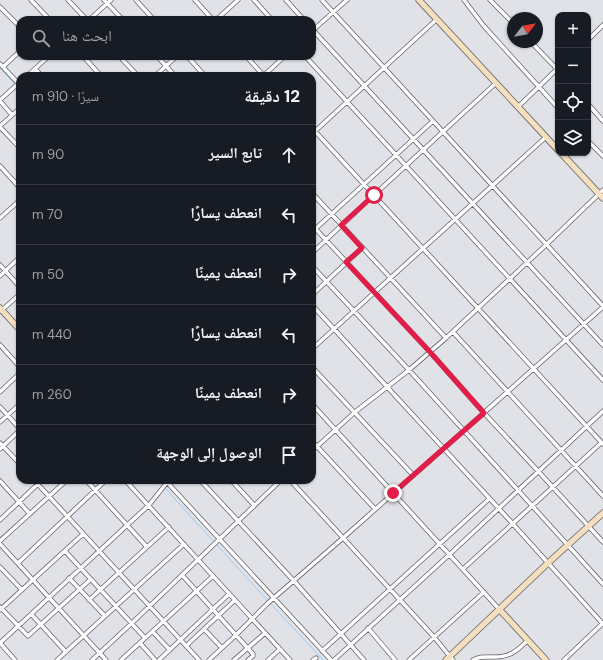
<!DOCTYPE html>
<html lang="ar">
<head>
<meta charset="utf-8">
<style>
  :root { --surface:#171b24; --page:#20242c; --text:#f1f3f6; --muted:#9ea1a6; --line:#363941 }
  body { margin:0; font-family:"DM Sans","Noto Naskh Arabic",sans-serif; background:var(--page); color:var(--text); direction:rtl }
  .controls { position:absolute; right:12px; top:12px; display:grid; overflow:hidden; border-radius:8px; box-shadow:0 1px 3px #0004 }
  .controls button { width:36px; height:36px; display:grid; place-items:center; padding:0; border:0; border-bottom:1px solid var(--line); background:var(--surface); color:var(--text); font:20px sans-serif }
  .compass { position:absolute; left:507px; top:12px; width:36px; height:36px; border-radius:50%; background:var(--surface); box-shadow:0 1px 3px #0004; rotate:59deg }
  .stop { position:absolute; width:12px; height:12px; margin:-9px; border:3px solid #e11d48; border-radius:50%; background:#fff }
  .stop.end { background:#e11d48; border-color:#fff; box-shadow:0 1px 4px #0008 }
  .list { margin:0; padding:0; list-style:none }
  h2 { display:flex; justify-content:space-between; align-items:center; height:52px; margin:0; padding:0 16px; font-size:17px }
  h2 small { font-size:13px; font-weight:400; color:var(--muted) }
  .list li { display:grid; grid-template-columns:26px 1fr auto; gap:12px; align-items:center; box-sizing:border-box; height:60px; padding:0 16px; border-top:1px solid var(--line) }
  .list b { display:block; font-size:15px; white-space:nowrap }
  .list em { font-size:13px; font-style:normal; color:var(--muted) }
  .icon { flex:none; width:22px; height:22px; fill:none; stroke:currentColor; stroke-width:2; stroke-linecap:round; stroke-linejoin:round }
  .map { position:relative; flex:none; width:603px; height:660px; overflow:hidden; direction:ltr }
  .search { position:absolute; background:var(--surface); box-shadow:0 1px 3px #0004; left:16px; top:16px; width:300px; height:44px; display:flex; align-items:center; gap:10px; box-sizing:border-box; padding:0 14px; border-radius:12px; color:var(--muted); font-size:15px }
  .panel { position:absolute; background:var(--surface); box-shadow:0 1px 3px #0004; left:16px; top:72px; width:300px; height:412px; border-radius:12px; direction:rtl }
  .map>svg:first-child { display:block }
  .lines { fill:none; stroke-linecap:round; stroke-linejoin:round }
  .stream { stroke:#97cef2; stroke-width:1 }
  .street-casing { stroke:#626469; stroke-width:5 }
  .secondary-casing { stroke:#626469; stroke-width:7 }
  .street { stroke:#fff; stroke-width:3.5 }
  .secondary { stroke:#f4dfbf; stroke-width:5.5 }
  .route { stroke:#e11d48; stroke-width:5 }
</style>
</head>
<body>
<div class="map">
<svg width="603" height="660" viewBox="0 0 603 660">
  <rect width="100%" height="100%" fill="#e1e2e8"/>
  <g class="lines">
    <path class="stream" d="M 0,68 L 20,90
      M 157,480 L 163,486
      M 165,488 L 214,542
      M 216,544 L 268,601
      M 270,603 L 323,660"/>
    <g class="street-casing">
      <path id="street" d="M 31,0 L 50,20
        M 68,0 L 87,20
        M 104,0 L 123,20
        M 136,0 L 154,20
        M 195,0 L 213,20
        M 254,0 L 272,20
        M 286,0 L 304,20
        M 322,0 L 603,306
        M 464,0 L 483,25 L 558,108
        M 490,0 L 513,23
        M 0,7 L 20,27
        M 89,20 L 111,0
        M 216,20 L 238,0
        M 312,29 L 603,345
        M 312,31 L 347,0
        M 588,40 L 603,25
        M 531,42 L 558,70
        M 83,56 L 101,76
        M 119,56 L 138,76
        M 157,56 L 175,76
        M 187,56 L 205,76
        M 246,56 L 264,76
        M 305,56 L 603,380
        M 0,64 L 20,85
        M 3,67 L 20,51
        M 35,69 L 42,76
        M 27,76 L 49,56
        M 155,76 L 177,56
        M 263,76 L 285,56
        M 0,100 L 20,82
        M 0,101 L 12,115
        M 588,104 L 603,121
        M 518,107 L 558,68
        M 0,126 L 20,108
        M 0,127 L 20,148
        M 312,128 L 603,444
        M 312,134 L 437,19
        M 588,141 L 603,156
        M 0,166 L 20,188
        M 312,193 L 446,338
        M 0,218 L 20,200
        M 312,225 L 430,352 L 484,413 L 538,471 L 603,542
        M 312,232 L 433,121
        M 312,253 L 374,195 L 496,83
        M 0,265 L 20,287
        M 312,266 L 409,370 L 603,584
        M 0,276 L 20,257
        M 312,295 L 362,248
        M 312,305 L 513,524 L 603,624
        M 1,311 L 20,294
        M 453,332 L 603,496
        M 0,345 L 20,367
        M 312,349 L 546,137
        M 312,367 L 413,475
        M 0,392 L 20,373
        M 312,404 L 499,609
        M 0,407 L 20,429
        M 0,422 L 20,404
        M 312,441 L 375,509
        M 0,443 L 20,464
        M 0,449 L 20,430
        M 312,451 L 355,412 L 409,370 L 446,338 L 547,244 L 603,190
        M 34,480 L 199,660
        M 86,480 L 147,547
        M 125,480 L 290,660
        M 165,480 L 331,660
        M 200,480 L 294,581 L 364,660
        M 231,480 L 254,505
        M 290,480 L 434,637 L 453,660
        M 0,481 L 30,514
        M 0,520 L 42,480
        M 0,541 L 67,480
        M 0,544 L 106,660
        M 65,551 L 145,638
        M 18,563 L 106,480
        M 0,567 L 22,590
        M 463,569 L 601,443
        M 182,575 L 253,654 L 253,656 L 248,660
        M 69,578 L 105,616
        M 89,600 L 169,527
        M 0,607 L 28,636 L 91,579
        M 0,610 L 83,534
        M 31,614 L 66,652
        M 368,628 L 395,660
        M 204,629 L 222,648
        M 153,632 L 170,650
        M 0,643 L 149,505 L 169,480
        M 0,643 L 15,660
        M 140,643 L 155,660
        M 186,646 L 235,600
        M 322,651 L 489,499
        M 57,660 L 184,544
        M 92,660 L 132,623 L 281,480
        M 121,660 L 213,576
        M 159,660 L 229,594
        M 209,660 L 236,635 L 268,603 L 343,538 L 603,307
        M 234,660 L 265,633
        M 268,660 L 280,649
        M 313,660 L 316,658
        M 334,660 L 450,554 L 603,411
        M 409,660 L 484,592
        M 473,660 C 481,656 484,657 492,657 C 509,658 517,651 528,640
        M 564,660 L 603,623"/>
    </g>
    <g class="secondary-casing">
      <path id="secondary" d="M 419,0 L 558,150
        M 561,153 L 603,198
        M 0,308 L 20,330
        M 499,609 L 546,660
        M 446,660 L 548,563 L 603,513"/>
    </g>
    <use href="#street" class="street"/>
    <use href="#secondary" class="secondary"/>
  </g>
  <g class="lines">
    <path class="route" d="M 374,195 L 341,225 L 362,248 L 346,262 L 430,352 L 484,413 L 393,493"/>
  </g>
</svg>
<div class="controls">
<button>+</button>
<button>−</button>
<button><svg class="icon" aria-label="locate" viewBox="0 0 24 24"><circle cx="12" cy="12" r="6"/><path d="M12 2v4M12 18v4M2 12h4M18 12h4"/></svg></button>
<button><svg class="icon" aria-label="layers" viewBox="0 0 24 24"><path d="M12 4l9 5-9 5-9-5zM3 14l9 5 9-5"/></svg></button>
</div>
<svg class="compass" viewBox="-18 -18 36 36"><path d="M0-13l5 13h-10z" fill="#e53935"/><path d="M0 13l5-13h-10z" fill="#9ea1a6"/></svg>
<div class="stop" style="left:374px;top:195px"></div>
<div class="stop end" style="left:393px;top:493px"></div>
<div class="search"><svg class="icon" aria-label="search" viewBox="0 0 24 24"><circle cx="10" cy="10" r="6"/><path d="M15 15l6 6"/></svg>ابحث هنا</div>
<section class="panel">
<h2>12 دقيقة<small>سيرًا · 910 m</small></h2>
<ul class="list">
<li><svg class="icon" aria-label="ahead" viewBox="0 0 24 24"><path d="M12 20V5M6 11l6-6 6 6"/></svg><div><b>تابع السير</b></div><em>90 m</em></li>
<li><svg class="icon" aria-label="left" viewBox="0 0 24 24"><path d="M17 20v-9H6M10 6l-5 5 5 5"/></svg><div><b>انعطف يسارًا</b></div><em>70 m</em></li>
<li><svg class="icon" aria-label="right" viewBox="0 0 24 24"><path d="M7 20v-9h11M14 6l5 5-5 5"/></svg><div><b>انعطف يمينًا</b></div><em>50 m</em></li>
<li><svg class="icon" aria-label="left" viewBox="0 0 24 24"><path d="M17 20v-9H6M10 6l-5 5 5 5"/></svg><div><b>انعطف يسارًا</b></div><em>440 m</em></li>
<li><svg class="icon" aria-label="right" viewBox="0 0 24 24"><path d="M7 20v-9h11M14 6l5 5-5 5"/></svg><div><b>انعطف يمينًا</b></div><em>260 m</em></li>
<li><svg class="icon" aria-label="arrive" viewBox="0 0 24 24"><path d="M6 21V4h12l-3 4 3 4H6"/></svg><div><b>الوصول إلى الوجهة</b></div></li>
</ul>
</section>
</div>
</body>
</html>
